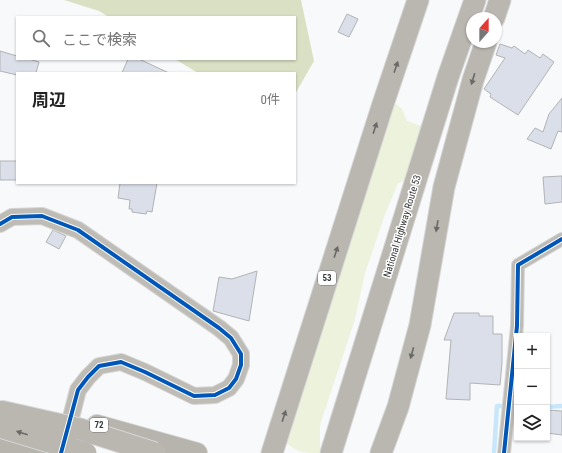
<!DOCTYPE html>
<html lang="ja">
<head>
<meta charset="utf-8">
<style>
  :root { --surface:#fff; --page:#f2f2f2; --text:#222; --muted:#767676; --line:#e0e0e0 }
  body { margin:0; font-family:"Roboto Condensed","Noto Sans JP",sans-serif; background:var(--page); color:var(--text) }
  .controls { position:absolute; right:12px; bottom:12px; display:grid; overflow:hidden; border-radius:0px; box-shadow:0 1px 3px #0004 }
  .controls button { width:36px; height:36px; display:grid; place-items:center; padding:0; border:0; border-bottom:1px solid var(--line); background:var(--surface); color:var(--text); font:20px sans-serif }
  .compass { position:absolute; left:466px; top:12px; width:36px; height:36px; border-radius:50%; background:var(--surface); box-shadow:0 1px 3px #0004; rotate:21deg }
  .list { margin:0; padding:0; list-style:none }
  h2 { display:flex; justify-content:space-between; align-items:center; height:52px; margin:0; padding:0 16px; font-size:17px }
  h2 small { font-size:13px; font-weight:400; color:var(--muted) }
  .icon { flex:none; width:22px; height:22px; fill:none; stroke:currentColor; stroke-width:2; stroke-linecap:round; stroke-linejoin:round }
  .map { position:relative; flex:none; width:562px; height:453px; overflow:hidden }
  .search { position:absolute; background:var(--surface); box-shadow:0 1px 3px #0004; left:16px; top:16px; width:280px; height:44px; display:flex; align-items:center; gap:10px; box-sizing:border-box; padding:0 14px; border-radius:0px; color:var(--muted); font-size:15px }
  .panel { position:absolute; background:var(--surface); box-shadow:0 1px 3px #0004; left:16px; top:72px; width:280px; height:112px; border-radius:0px }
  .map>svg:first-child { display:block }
  .green { fill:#ecf2db }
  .forest { fill:#d9e0c4 }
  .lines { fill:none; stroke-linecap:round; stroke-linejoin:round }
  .stream { stroke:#c9e7fa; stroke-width:4.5 }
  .building { fill:#dadfe9; stroke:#b2b3b5 }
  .minor-casing { stroke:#d6d6d7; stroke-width:14 }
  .tertiary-casing { stroke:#d6d6d7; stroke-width:18 }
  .primary-casing { stroke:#d6d6d7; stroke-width:22 }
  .trunk-casing { stroke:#d6d6d7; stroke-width:23 }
  .minor { stroke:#bfbcb5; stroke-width:12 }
  .tertiary { stroke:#bfbcb5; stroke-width:16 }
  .primary { stroke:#b7b3ad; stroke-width:20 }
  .trunk { stroke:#bab6b0; stroke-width:21 }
  .trunk-bridge-casing { stroke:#d6d6d7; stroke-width:23; stroke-linecap:butt }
  .trunk-bridge { stroke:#bab6b0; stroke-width:21 }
  .cycleway-casing { stroke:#fff; stroke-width:6 }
  .cycleway { stroke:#0057b8; stroke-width:4 }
  .oneway { fill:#6a6967 }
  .labels { text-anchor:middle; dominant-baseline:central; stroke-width:3; stroke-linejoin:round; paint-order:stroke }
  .shield { fill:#fff; stroke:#727273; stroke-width:1 }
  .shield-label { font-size:9px; font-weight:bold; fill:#353637 }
  .street-label { font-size:10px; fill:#353637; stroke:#fff }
</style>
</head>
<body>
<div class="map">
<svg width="562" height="453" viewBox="0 0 562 453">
  <rect width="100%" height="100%" fill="#f8f9fb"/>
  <path class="green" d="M 391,100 L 402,109 L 407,121 L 424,127 L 407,180 L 398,183 L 384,217 L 365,273 L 355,319 L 320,425 L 320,448 L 319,453 C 300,453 299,453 284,441 Z"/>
  <path class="forest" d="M 64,0 L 301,0 L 314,61 L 295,94 L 295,73 L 198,73 L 175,59 L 295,59 L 295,17 L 109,17 L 99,11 Z"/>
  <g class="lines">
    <path class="stream" d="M 547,407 L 562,406
      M 494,453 L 497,406 L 501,406"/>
  </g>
  <path class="building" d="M 347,14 L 358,19 L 349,37 L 338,32 Z
    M 500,44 L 512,48 L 514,46 L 525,54 L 528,50 L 540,58 L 543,54 L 554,62 L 518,115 L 490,97 L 491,94 L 484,89 L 505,58 L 496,55 Z
    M 0,51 L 17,56 L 17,59 L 29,59 L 39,62 L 36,73 L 17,73 L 17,75 L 0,71 Z
    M 128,59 L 139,59 L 169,73 L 122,73 Z
    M 562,98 L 562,132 L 558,131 L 551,149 L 527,139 L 535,128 L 543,132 L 549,114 Z
    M 0,161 L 17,161 L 17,180 L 0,180 Z
    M 562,176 L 562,202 L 545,204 L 543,177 Z
    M 120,183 L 157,183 L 152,212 L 147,211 L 146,214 L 132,212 L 132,209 L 129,209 L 130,200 L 118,198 Z
    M 53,230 L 66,236 L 59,249 L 46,242 Z
    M 257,271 L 249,321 L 213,311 L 219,277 L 232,279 Z
    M 454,313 L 479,313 L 479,316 L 493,316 L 493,334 L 502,334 L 502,363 L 500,385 L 470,383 L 470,400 L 446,399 L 451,340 L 444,340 Z
    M 547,410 L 562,411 L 562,435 L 547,433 Z"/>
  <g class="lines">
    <g class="minor-casing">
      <path id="minor" d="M 504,453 L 517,326 L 518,265 L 562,239"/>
    </g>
    <g class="tertiary-casing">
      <path id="tertiary" d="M 0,224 L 12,217 L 42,216 L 78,230 L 219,328 L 231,338 L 241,354 L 241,365 L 236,379 L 229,388 L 215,395 L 194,396 L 145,372 L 121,362 L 99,366 L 88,377 L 78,390 L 66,437"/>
    </g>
    <g class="primary-casing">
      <path id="primary" d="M 97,425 L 197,453
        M 0,443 L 46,453"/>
    </g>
    <g class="trunk-casing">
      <path id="trunk" d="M 494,18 L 500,0
        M 272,453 L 383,104 L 418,0
        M 331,453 L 448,77 L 475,0
        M 381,453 L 398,407 L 420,325 L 444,187 L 473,80 L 486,42"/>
    </g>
    <use href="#minor" class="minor"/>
    <use href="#tertiary" class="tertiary"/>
    <use href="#primary" class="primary"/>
    <use href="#trunk" class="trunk"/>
    <g class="trunk-bridge-casing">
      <path id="trunk-bridge" d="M 0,411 L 80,429 L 155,453
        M 0,427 L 86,453"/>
    </g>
    <use href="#trunk-bridge" class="trunk-bridge"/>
    <g class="cycleway-casing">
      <path id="cycleway" d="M 0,224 L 12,217 L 42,216 L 78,230 L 219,328 L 231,338 L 241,354 L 241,365 L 236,379 L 229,388 L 215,395 L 194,396 L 145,372 L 121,362 L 99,366 L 88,377 L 78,390 L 61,453
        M 504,453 L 517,326 L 518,265 L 562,239"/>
    </g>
    <use href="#cycleway" class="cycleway"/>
  </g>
  <defs><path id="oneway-solid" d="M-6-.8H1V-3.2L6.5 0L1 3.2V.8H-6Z"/></defs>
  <g class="oneway">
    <use href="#oneway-solid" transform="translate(396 67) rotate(-71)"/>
    <use href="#oneway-solid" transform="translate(473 79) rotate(107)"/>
    <use href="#oneway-solid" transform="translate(375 128) rotate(-72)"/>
    <use href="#oneway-solid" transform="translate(437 226) rotate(100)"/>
    <use href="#oneway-solid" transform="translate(336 252) rotate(-72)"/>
    <use href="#oneway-solid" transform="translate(412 353) rotate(105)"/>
    <use href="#oneway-solid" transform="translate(284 416) rotate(-72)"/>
    <use href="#oneway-solid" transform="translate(22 433) rotate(-163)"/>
  </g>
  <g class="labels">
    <g class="shield">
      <rect x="318" y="271" width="18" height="14" rx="3"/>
      <rect x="90" y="418" width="18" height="14" rx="3"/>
    </g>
    <g class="shield-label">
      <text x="327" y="278">53</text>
      <text x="99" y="425">72</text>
    </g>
    <g class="street-label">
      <text transform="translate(402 226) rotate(-73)">National Highway Route 53</text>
    </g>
  </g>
</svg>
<div class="controls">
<button>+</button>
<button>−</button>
<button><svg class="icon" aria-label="layers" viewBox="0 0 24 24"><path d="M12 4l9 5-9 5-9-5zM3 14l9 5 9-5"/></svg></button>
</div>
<svg class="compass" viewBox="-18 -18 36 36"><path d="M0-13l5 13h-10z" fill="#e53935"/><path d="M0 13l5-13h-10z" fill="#767676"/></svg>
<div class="search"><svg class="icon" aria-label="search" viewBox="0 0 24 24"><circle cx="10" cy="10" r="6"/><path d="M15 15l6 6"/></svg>ここで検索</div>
<section class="panel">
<h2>周辺<small>0件</small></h2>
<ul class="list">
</ul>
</section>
</div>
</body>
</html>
